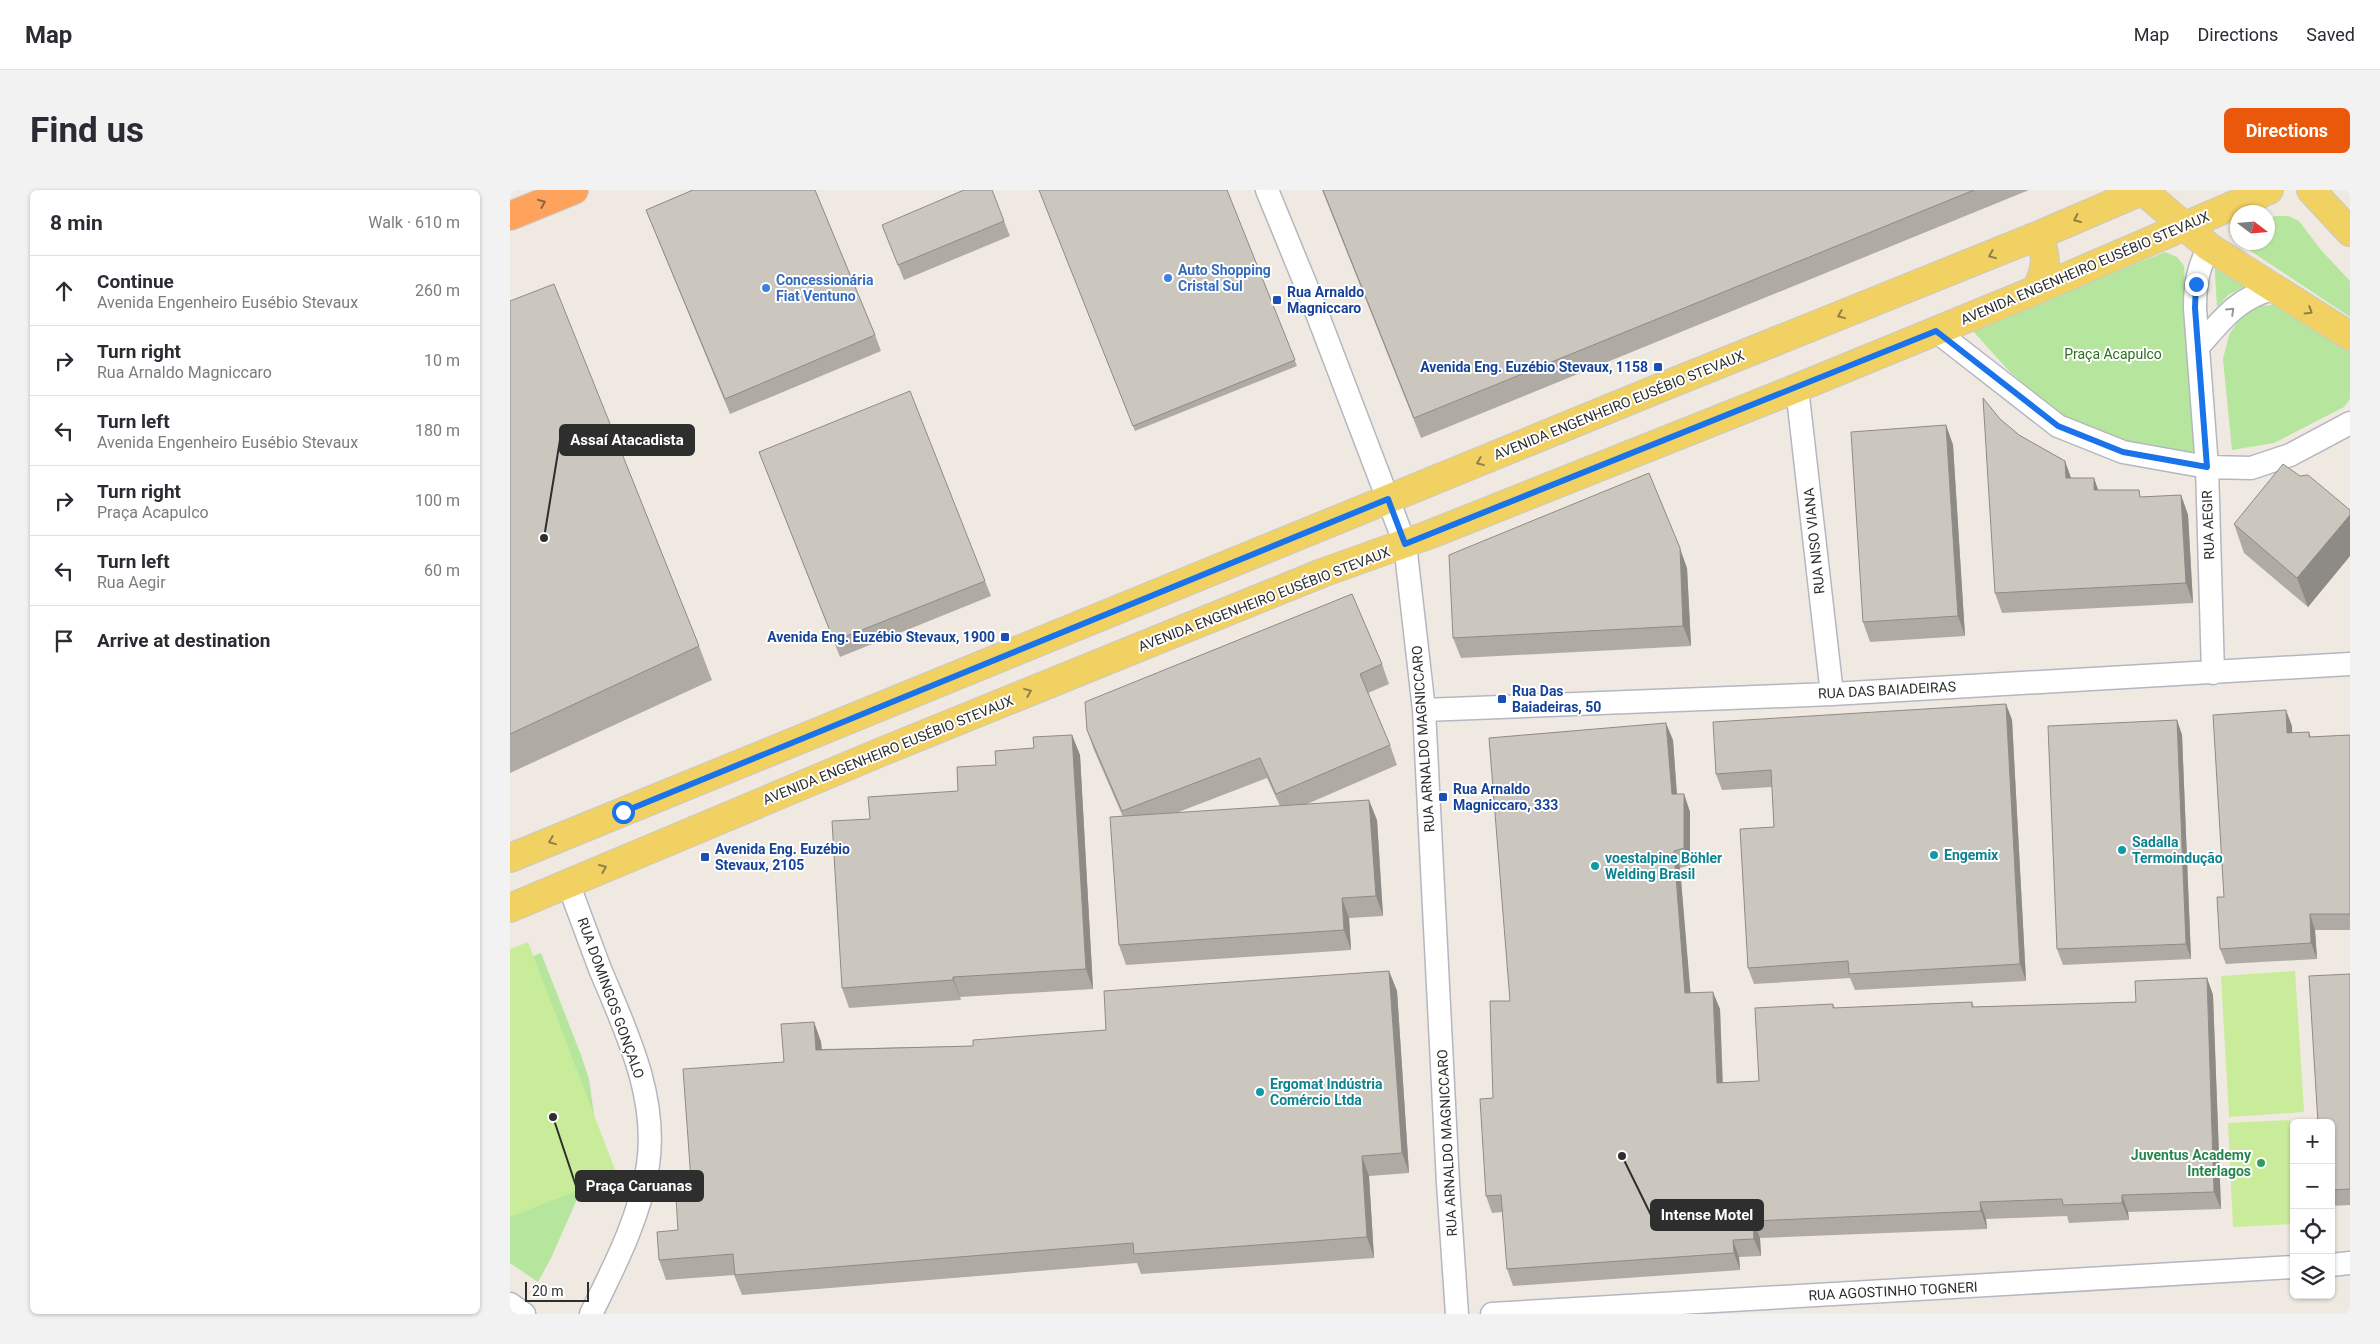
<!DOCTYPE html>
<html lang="en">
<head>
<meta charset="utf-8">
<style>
  :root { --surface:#fff; --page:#f2f2f3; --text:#2b2b33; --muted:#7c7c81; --line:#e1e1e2; --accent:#ea580c }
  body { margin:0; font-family:Roboto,sans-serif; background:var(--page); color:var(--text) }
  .controls { position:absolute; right:15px; bottom:15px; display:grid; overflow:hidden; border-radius:8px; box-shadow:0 1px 4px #0004 }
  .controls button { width:45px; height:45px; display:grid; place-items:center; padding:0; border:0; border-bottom:1px solid var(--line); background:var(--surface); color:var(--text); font:25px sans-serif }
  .compass { position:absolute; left:1720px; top:15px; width:45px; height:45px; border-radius:50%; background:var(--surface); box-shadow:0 1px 4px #0004; rotate:106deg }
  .scale { position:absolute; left:15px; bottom:12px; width:64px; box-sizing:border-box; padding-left:5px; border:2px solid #2e2e2e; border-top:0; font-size:14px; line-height:18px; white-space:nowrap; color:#2e2e2e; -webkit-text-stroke:4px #fff; paint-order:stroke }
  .stop { position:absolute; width:15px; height:15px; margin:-11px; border:4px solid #1a73e8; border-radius:50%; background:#fff }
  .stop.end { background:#1a73e8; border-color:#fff; box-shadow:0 1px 5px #0008 }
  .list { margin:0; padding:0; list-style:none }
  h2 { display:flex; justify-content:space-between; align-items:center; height:65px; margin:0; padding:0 20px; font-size:21px }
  h2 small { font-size:16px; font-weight:400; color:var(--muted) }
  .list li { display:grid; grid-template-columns:32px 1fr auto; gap:15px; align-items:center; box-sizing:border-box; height:70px; padding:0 20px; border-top:1px solid var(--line) }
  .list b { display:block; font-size:19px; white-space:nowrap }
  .list p { margin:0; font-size:16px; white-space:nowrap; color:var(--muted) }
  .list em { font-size:16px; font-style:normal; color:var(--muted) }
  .icon { flex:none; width:28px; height:28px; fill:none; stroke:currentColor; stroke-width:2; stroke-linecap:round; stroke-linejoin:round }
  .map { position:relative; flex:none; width:1840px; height:1124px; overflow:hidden; border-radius:8px }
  header { display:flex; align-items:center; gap:30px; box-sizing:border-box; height:70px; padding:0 25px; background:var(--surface); border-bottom:1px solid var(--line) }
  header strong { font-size:24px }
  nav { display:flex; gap:28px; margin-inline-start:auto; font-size:18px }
  .intro { display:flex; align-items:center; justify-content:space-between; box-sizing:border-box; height:120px; padding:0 30px }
  h1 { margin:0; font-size:35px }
  .button { padding:12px 22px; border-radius:8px; background:var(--accent); color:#fff; font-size:18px; font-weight:700 }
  main { display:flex; gap:30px; padding:0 30px }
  aside { flex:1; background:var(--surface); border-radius:8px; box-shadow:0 1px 4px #0004 }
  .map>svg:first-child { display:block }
  .green { fill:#b6e59e }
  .pitch { fill:#c9ec9a }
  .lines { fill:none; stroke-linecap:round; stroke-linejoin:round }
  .minor-casing { stroke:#b4b7c1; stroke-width:25 }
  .major-casing { stroke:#c9c9c9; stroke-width:30 }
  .highway-casing { stroke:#c9c9c9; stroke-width:30 }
  .minor { stroke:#fff; stroke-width:22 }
  .major { stroke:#f2d163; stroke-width:28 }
  .highway { stroke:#ffa35c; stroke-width:28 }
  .wall { fill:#afaba4; fill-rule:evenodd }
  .shaded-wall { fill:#8e8b86 }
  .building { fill:#cbc7bf; stroke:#8e8b86 }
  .oneway { stroke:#8c6343 }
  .oneway2 { stroke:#908048 }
  .oneway3 { stroke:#969696 }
  .route { stroke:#1a73e8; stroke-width:6 }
  .shop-dot { fill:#3f7fe0; stroke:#fff; stroke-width:2 }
  .transit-dot { fill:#1a4fb4; stroke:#fff; stroke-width:2 }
  .culture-dot { fill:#0f9aa8; stroke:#fff; stroke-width:2 }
  .leisure-dot { fill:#2e9e5b; stroke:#fff; stroke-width:2 }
  .labels { text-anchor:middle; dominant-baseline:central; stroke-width:4; stroke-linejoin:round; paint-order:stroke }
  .street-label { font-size:14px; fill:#2e2e2e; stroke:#fff }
  .shop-label { font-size:14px; font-weight:bold; fill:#366cbe; stroke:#fff; text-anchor:start }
  .transit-label { font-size:14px; font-weight:bold; fill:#164399; stroke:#fff; text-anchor:start }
  .park-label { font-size:14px; fill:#2c6e1b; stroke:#fff }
  .culture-label { font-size:14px; font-weight:bold; fill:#0d838f; stroke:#fff; text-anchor:start }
  .leisure-label { font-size:14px; font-weight:bold; fill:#27864d; stroke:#fff; text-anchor:end }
  .leader { fill:none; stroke:#2e2e2e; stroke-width:2 }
  .callout-dot { fill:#2e2e2e; stroke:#fff; stroke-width:2 }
  .callout { fill:#2e2e2e; stroke:#2e2e2e; stroke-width:2 }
  .callout-label { font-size:15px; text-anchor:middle; font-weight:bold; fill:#fff }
</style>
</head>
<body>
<header>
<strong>Map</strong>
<nav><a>Map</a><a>Directions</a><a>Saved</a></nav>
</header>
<div class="intro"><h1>Find us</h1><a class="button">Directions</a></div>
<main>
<aside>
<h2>8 min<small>Walk · 610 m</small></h2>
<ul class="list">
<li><svg class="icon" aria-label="ahead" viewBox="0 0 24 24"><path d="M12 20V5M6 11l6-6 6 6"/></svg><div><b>Continue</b><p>Avenida Engenheiro Eusébio Stevaux</p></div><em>260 m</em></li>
<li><svg class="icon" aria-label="right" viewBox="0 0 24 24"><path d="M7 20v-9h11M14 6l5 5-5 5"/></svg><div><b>Turn right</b><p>Rua Arnaldo Magniccaro</p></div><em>10 m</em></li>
<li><svg class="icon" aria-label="left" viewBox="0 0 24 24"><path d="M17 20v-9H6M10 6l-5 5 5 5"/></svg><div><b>Turn left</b><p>Avenida Engenheiro Eusébio Stevaux</p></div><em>180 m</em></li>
<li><svg class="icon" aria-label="right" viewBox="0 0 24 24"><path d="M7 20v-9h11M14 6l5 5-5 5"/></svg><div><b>Turn right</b><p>Praça Acapulco</p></div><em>100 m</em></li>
<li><svg class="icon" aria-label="left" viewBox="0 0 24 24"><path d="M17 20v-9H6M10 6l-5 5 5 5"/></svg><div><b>Turn left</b><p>Rua Aegir</p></div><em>60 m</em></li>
<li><svg class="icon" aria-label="arrive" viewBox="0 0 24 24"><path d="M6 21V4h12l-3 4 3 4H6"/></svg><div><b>Arrive at destination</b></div></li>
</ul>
</aside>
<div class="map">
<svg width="1840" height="1124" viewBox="0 0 1840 1124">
  <rect width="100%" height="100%" fill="#efe9e1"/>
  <path class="green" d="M 1765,26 L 1778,26 L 1789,31 L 1811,60 L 1840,91 L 1840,127 L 1736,58 L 1735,53 L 1758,52 L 1758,30 Z
    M 1655,62 L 1667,67 L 1674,76 L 1685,264 L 1617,255 L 1548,223 L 1500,182 L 1461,139 Z
    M 1704,67 L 1745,91 L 1718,105 L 1707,117 Z
    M 1773,114 L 1840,156 L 1840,209 L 1834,217 L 1764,253 L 1722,260 L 1713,169 L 1719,145 L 1732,124 L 1751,116 Z
    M 31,763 L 71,865 L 79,889 L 85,932 L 75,991 L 41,1068 L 28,1092 L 0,1073 L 0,775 Z"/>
  <path class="pitch" d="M 18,752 L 107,985 L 0,1027 L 0,759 Z
    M 1785,781 L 1794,922 L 1719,927 L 1711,786 Z
    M 1780,930 L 1784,1034 L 1723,1037 L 1718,933 Z"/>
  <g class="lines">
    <g class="minor-casing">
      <path id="minor" d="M 757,0 L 800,105 L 895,354 L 914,520 L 938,993 L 947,1124
        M 1699,57 C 1688,77 1685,95 1685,118 L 1697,277 L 1703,483
        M 1426,141 L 1548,236 L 1613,262 L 1697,277 L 1741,278 L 1780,265 L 1840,233
        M 1688,157 C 1712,130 1727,108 1763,99
        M 1287,198 L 1322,504
        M 914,520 L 1322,504 L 1840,474
        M 58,693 C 69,722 79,750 90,779 C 116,841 148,906 138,975 C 130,1027 104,1077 81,1124
        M 1821,1075 L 1840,1073
        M 0,1114 L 14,1124
        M 982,1124 L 1784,1077"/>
    </g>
    <g class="major-casing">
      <path id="major" d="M 1632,0 L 1699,57 L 1840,146
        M 1801,0 L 1840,42
        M 1526,100 C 1536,80 1539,66 1527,46
        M 0,668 L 1157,195 L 1527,46 L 1634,0
        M 0,718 L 371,562 L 812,383 L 921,344 L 1287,198 L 1526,100 L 1759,0"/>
    </g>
    <g class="highway-casing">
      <path id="highway" d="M 0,26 L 64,0"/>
    </g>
    <use href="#minor" class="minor"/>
    <use href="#major" class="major"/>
    <use href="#highway" class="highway"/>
  </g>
  <path class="wall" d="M 183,0 L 305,0 L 365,145 L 371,161 L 220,224 L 142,35 L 136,20 Z
    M 529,0 L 717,0 L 787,176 L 625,241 Z
    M 812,0 L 1519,0 L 911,248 Z
    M 494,31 L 500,46 L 394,90 L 372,35 Z
    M 0,111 L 189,456 L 202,490 L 0,583 Z
    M 1490,229 L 1509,245 L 1555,271 L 1561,288 L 1584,288 L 1588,300 L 1632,307 L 1671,305 L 1678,325 L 1683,413 L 1492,423 L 1485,403 Z
    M 1436,235 L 1443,255 L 1455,446 L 1360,452 L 1353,432 Z
    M 249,262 L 475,391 L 481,406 L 330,467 Z
    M 1840,320 L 1840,366 L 1798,417 L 1734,363 L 1724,334 Z
    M 1177,378 L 1181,456 L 951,468 L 943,448 Z
    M 872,474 L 879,494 L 858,503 L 880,555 L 887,575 L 797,614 L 867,630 L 873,726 L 839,728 L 841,760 L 616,775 L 609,755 L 613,627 L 584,560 L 577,540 ZM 757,588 L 770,616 L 666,623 Z
    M 1496,514 L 1502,530 L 1516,791 L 1345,800 L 1340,788 L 1244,794 L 1238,778 L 1264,637 L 1262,597 L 1212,600 L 1206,584 Z
    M 1667,530 L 1672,545 L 1681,769 L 1553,775 L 1547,759 Z
    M 1782,536 L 1782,543 L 1799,542 L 1801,547 L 1840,545 L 1840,740 L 1805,740 L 1807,769 L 1716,774 L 1710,759 L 1714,707 Z
    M 562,545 L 570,565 L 583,799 L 450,807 L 451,810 L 339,818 L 332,798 L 448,601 L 486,575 L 524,558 Z
    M 1163,550 L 1167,604 L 1174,604 L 1180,622 L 1180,675 L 1170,678 L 1180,803 L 1210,819 L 1213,893 L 1249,891 L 1323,814 L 1325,818 L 1462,812 L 1464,817 L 1626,812 L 1697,788 L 1703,805 L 1711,1019 L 1618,1022 L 1619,1030 L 1559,1033 L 1557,1026 L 1476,1029 L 1477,1039 L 1250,1048 L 1251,1066 L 1229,1067 L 1230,1080 L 1003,1096 L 997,1079 L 993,1022 L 982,1023 L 976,1006 L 983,908 L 1000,811 Z
    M 879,781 L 887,801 L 899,983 L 859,986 L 864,1068 L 631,1084 L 627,1073 L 232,1105 L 224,1085 L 156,1090 L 149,1070 L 168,1040 L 181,990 L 274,872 L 304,832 L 311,852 L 312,859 L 463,856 L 596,840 Z
    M 1840,784 L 1840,1015 L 1821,1016 L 1821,933 Z"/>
  <path class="shaded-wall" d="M 1436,235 L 1443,255 L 1455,446 L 1448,426 Z
    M 1555,271 L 1562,291 L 1556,288 Z
    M 1584,288 L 1591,308 L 1584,300 Z
    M 1671,305 L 1678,325 L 1683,413 L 1676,393 Z
    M 1840,325 L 1840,366 L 1798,417 L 1787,388 Z
    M 1170,358 L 1177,378 L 1181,456 L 1173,436 Z
    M 1496,514 L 1502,530 L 1516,791 L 1510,774 Z
    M 1776,520 L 1782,536 L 1783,558 L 1777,543 Z
    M 1667,530 L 1672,545 L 1681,769 L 1676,754 Z
    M 1156,533 L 1163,550 L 1168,621 L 1162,604 Z
    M 562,545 L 570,565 L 583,799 L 576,779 Z
    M 1174,604 L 1180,622 L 1180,675 L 1174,658 Z
    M 859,610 L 867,630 L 873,726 L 866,706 Z
    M 1164,661 L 1170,678 L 1182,820 L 1175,803 Z
    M 832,708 L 839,728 L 841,760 L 834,740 Z
    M 1800,724 L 1805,740 L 1807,769 L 1801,753 Z
    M 879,781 L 887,801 L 899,983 L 892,963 Z
    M 443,787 L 450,807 L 451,810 L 443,790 Z
    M 1697,788 L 1703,805 L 1711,1019 L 1704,1002 Z
    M 1203,802 L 1210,819 L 1213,910 L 1207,893 Z
    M 304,832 L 311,852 L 313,880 L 306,860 Z
    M 852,966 L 859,986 L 864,1068 L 857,1047 Z
    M 1612,1005 L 1618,1022 L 1619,1030 L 1612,1013 Z
    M 1470,1012 L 1476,1029 L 1477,1039 L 1471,1021 Z
    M 1243,1031 L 1250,1048 L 1251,1066 L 1244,1049 Z
    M 1223,1050 L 1229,1067 L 1230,1080 L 1224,1063 Z"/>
  <path class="building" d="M 183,0 L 305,0 L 365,145 L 215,209 L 136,20 Z
    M 454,0 L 482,0 L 494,31 L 388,75 L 372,35 Z
    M 529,0 L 717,0 L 785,170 L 623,236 Z
    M 813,0 L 1464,0 L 904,228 Z
    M 44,94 L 189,456 L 0,544 L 0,111 Z
    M 400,201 L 475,391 L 324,451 L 249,262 Z
    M 1473,208 L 1490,229 L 1509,245 L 1555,271 L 1556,288 L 1584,288 L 1584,300 L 1629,300 L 1630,307 L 1671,305 L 1676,393 L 1485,403 Z
    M 1436,235 L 1448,426 L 1353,432 L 1341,242 Z
    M 1773,274 L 1790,286 L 1798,285 L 1840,320 L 1840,325 L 1787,388 L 1724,334 Z
    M 1139,283 L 1170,358 L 1173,436 L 943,448 L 939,365 Z
    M 842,404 L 872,474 L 850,484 L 880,555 L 766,604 L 750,568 L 612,621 L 577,540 L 575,512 Z
    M 1496,514 L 1510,774 L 1339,784 L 1338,771 L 1238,778 L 1230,639 L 1264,637 L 1261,580 L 1206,584 L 1203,532 Z
    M 1776,520 L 1777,543 L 1799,542 L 1799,547 L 1840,545 L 1840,724 L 1800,724 L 1801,753 L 1710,759 L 1707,707 L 1714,707 L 1703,525 Z
    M 1667,530 L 1676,754 L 1547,759 L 1538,536 Z
    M 1156,533 L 1162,604 L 1174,604 L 1174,658 L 1164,661 L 1175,803 L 1203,802 L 1207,893 L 1249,891 L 1245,818 L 1323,814 L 1323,818 L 1462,812 L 1462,817 L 1626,812 L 1625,791 L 1697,788 L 1704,1002 L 1612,1005 L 1612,1013 L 1553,1015 L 1552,1009 L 1470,1012 L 1471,1021 L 1243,1031 L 1244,1049 L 1223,1050 L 1224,1063 L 997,1079 L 991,1005 L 976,1006 L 970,909 L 983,908 L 980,811 L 1000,811 L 979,548 Z
    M 562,545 L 576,779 L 443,787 L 443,790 L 332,798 L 322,631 L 360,629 L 358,607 L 448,601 L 447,577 L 486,575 L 485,561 L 524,558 L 523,547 Z
    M 859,610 L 866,706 L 832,708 L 834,740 L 609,755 L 600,627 Z
    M 879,781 L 892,963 L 852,966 L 857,1047 L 624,1064 L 623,1053 L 225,1085 L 223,1064 L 149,1070 L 147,1042 L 168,1040 L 165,991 L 181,990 L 173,879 L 274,872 L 271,834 L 304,832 L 306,860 L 463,856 L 463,850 L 596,840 L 594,801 Z
    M 1840,784 L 1840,999 L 1821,1000 L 1821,933 L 1808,933 L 1799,786 Z"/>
  <defs><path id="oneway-chevron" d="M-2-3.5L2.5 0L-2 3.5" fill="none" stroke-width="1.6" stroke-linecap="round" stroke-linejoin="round" transform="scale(1.25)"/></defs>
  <use class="oneway" href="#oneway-chevron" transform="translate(32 13) rotate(-22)"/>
  <g class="oneway2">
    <use href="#oneway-chevron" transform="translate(1567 29) rotate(156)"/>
    <use href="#oneway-chevron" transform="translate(1482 65) rotate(158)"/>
    <use href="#oneway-chevron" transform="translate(1799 121) rotate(32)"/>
    <use href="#oneway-chevron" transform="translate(1331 125) rotate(158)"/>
    <use href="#oneway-chevron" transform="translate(970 272) rotate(158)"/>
    <use href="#oneway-chevron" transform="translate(518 502) rotate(-22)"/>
    <use href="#oneway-chevron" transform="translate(42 651) rotate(158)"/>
    <use href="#oneway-chevron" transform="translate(93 678) rotate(-23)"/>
  </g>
  <use class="oneway3" href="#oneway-chevron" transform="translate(1721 121) rotate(-44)"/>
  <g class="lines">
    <path class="route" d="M 113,622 L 878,309 L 895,354 L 1426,141 L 1548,236 L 1613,262 L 1697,277 L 1685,118 L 1686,94"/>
  </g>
  <g class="shop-dot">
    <circle cx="658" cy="88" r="5"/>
    <circle cx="256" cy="98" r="5"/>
  </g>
  <g class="transit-dot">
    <rect x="762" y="105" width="10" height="10" rx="2.5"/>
    <rect x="1143" y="172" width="10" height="10" rx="2.5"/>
    <rect x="490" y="442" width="10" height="10" rx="2.5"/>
    <rect x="987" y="504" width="10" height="10" rx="2.5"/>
    <rect x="928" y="602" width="10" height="10" rx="2.5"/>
    <rect x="190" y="662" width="10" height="10" rx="2.5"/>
  </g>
  <g class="culture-dot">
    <circle cx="1612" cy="660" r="5"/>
    <circle cx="1424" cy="665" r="5"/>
    <circle cx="1085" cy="676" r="5"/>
    <circle cx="750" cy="902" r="5"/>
  </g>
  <circle class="leisure-dot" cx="1751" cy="973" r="5"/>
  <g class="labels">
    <g class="street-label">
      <text transform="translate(1575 78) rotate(-23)">AVENIDA ENGENHEIRO EUSÉBIO STEVAUX</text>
      <text transform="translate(1109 215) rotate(-22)">AVENIDA ENGENHEIRO EUSÉBIO STEVAUX</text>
      <text transform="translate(1698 335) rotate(-92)">RUA AEGIR</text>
      <text transform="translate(1304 351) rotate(-96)">RUA NISO VIANA</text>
      <text transform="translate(754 409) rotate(-21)">AVENIDA ENGENHEIRO EUSÉBIO STEVAUX</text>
      <text transform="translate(1377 500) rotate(-3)">RUA DAS BAIADEIRAS</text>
      <text transform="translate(913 549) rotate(-94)">RUA ARNALDO MAGNICCARO</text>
      <text transform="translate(378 560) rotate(-22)">AVENIDA ENGENHEIRO EUSÉBIO STEVAUX</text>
      <text transform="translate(101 808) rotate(70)">RUA DOMINGOS GONÇALO</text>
      <text transform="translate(937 953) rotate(-93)">RUA ARNALDO MAGNICCARO</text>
      <text transform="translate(1383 1101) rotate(-3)">RUA AGOSTINHO TOGNERI</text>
    </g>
    <g class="shop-label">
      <text x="668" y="80">Auto Shopping<tspan x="668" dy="16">Cristal Sul</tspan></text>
      <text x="266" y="90">Concessionária<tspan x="266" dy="16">Fiat Ventuno</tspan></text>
    </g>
    <g class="transit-label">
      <text x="777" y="102">Rua Arnaldo<tspan x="777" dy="16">Magniccaro</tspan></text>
      <text x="1138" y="177" text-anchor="end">Avenida Eng. Euzébio Stevaux, 1158</text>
      <text x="485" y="447" text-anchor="end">Avenida Eng. Euzébio Stevaux, 1900</text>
      <text x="1002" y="501">Rua Das<tspan x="1002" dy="16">Baiadeiras, 50</tspan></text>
      <text x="943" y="599">Rua Arnaldo<tspan x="943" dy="16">Magniccaro, 333</tspan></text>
      <text x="205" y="659">Avenida Eng. Euzébio<tspan x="205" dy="16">Stevaux, 2105</tspan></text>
    </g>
    <g class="park-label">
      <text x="1603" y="164">Praça Acapulco</text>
    </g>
    <g class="culture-label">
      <text x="1622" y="652">Sadalla<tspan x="1622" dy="16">Termoindução</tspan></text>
      <text x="1434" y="665">Engemix</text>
      <text x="1095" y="668">voestalpine Böhler<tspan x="1095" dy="16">Welding Brasil</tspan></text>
      <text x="760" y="894">Ergomat Indústria<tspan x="760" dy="16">Comércio Ltda</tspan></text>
    </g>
    <g class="leisure-label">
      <text x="1741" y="965">Juventus Academy<tspan x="1741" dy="16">Interlagos</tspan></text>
    </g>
  </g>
  <path class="leader" d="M34 348L50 250M43 927L66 996M1112 966L1141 1025"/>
  <g class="callout-dot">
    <circle cx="34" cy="348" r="5"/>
    <circle cx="43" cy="927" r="5"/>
    <circle cx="1112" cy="966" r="5"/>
  </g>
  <g class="callout">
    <rect x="50" y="235" width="134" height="30" rx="5"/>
    <rect x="66" y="981" width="127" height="30" rx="5"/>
    <rect x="1141" y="1010" width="112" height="30" rx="5"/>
  </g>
  <g class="callout-label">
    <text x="117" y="255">Assaí Atacadista</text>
    <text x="129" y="1001">Praça Caruanas</text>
    <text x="1197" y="1030">Intense Motel</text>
  </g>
</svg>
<div class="controls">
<button>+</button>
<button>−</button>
<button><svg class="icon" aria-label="locate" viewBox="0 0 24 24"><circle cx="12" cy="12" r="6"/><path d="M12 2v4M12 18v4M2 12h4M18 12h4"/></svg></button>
<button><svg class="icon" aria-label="layers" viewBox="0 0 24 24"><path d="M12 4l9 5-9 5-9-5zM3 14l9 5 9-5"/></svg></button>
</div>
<svg class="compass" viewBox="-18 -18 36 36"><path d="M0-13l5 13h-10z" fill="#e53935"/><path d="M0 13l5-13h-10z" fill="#7c7c81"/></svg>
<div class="scale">20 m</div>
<div class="stop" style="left:113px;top:622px"></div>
<div class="stop end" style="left:1686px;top:94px"></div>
</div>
</main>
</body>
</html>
